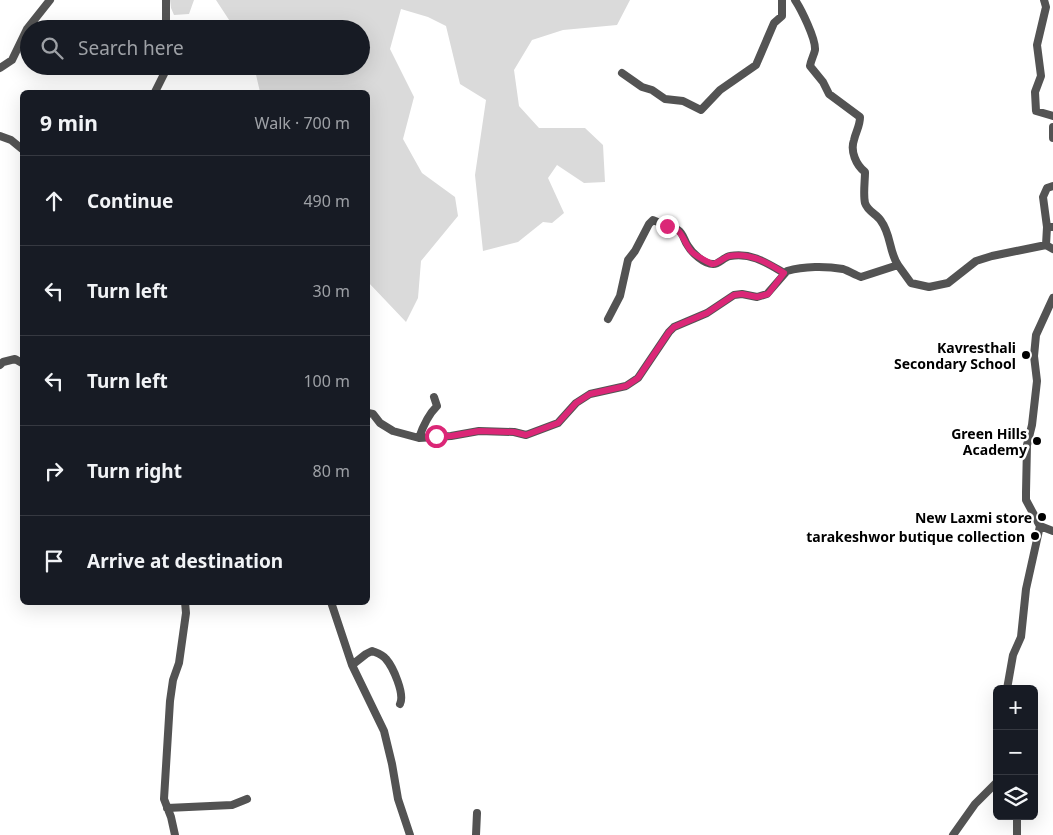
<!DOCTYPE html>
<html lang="en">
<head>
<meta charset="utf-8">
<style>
  :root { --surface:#171b24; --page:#20242c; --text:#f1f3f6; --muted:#9ea1a6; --line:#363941 }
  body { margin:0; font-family:"Noto Sans",sans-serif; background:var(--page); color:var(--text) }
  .controls { position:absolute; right:15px; bottom:15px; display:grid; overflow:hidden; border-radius:8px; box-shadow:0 5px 20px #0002 }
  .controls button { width:45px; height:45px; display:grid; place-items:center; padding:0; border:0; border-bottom:1px solid var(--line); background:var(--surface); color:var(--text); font:25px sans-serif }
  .stop { position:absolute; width:15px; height:15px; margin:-11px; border:4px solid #db2777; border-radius:50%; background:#fff }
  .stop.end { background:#db2777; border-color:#fff; box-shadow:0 1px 5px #0008 }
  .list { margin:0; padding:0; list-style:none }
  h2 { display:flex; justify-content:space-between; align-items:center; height:65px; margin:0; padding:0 20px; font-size:21px }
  h2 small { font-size:16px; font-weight:400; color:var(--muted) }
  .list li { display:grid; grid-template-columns:32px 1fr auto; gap:15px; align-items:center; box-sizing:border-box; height:90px; padding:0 20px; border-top:1px solid var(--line) }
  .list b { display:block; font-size:19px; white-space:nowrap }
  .list em { font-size:16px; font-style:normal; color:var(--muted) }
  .icon { flex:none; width:28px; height:28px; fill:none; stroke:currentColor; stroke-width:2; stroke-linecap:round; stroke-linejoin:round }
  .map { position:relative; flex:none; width:1053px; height:835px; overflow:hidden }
  .search { position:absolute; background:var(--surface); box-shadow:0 5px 20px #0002; left:20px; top:20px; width:350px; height:55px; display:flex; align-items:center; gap:12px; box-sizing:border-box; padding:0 18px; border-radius:28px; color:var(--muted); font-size:19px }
  .panel { position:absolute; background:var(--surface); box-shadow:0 5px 20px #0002; left:20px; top:90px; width:350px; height:515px; border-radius:8px }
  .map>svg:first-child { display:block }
  .green { fill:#dadada }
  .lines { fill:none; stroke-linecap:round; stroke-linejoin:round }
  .minor { stroke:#535353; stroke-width:8 }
  .route { stroke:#db2777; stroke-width:6 }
  .poi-dot { fill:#000; stroke:#fff; stroke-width:2 }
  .labels { text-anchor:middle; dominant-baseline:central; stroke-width:5; stroke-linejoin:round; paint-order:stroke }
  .poi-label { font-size:14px; font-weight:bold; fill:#000; stroke:#fff; text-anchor:end }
</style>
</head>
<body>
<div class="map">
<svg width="1053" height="835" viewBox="0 0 1053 835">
  <rect width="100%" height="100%" fill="#fff"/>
  <path class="green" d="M 170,0 L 194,0 L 189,14 L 174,15 L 171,8 Z
    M 216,0 L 630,0 L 617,25 L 563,30 L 532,40 L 514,70 L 519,106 L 539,128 L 585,128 L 603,145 L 605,182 L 584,183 L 557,165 L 548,178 L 564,213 L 552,223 L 543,222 L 518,242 L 483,251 L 475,175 L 486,100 L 460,84 L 446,26 L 428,17 L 401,9 L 390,49 L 414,97 L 403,139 L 422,173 L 455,197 L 458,216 L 421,261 L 418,298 L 406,322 L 368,282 L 368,92 L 260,92 L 254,66 L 361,66 L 361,29 L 235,29 Z"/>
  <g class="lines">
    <path class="minor" d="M 795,0 C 801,9 816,39 815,50 C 814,55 811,60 810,66 L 823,82 L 829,94 L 860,117 C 860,126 856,131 854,140 C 850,151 856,165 865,172 C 865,181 863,195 865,203 C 868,212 877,214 881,221 C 891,234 889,252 898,265
      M 1044,0 L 1046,7 L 1037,45 L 1041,76 L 1035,92 L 1036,111 L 1053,116
      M 166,29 L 166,0
      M 0,68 L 12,60 L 27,29 L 50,0
      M 622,73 L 642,87 L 652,90 L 665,99 L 683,101 L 701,110 L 720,90 L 756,65 L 774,23 L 782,16 L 782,0
      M 155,92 L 168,66
      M 1053,127 L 1053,138
      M 0,136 L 11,140 L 22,149
      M 1047,227 L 1043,197 L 1047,188 L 1053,186
      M 1046,245 L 1047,227 L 1053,227
      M 1053,298 L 1036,335 L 1034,356 L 1037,381 L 1032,425 L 1027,445 L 1026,492 L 1026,500 L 1040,526 L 1053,531
      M 608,319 L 620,296 L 628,260 L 635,251 L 649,224 L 653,220 C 661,224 671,225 678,230 C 684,234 684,241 688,246 C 692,253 704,264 713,264 C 718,265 724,257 730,256 C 751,252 767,263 784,273
      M 0,365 L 3,362 L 15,359 L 22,363
      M 368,413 L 373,414 L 380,423 L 393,431 L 419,438 L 451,436 L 479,431 L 514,432 L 526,435 L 558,423 L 576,403 L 590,394 L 626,386 L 638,378 L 669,332 L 674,327 L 707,313 L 734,295 L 742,294 L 757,297 L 767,294 L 787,271 C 804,266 826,266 843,269 C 849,271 855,275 861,277 L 898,265 L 911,283 L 929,287 L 948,283 L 976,261 L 992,256 L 1046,245 L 1053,249
      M 419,438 C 423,426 428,415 437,406 L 434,397
      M 331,602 L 352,665 L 384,731 L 392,764 L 398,799 L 410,835
      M 352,665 L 366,654 L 372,651 C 377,653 382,654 386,659 C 393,667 405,694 400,704
      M 1007,689 L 1013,655 L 1021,637 L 1026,589 L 1040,526
      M 167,808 L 232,805 L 247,799
      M 1017,816 L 1017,835
      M 175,835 L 171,817 L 164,799 L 170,701 L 173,680 L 179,663 L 186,613 L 185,602
      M 476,835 L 477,813
      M 953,835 L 975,804 L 997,782"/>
  </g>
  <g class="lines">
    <path class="route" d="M 436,436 L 451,436 L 479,431 L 514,432 L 526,435 L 558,423 L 576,403 L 590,394 L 626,386 L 638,378 L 669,332 L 674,327 L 707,313 L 734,295 L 742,294 L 757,297 L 768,294 L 784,273 C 768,263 750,252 729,256 C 723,258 718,264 712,264 C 704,260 697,257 691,251 C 682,240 683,228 667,226"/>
  </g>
  <g class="poi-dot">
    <circle cx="1026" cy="355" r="5"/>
    <circle cx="1037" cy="441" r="5"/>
    <circle cx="1042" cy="517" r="5"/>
    <circle cx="1035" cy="536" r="5"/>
  </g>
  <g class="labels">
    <g class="poi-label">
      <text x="1016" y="347">Kavresthali<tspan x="1016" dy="16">Secondary School</tspan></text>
      <text x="1027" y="433">Green Hills<tspan x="1027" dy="16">Academy</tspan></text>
      <text x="1032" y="517">New Laxmi store</text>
      <text x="1025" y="536">tarakeshwor butique collection</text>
    </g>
  </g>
</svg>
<div class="controls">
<button>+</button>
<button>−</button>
<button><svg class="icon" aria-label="layers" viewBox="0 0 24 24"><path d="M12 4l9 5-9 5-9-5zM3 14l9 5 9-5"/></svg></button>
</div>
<div class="stop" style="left:436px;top:436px"></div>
<div class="stop end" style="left:667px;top:226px"></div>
<div class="search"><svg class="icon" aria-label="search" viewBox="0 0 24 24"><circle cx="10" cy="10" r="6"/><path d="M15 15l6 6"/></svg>Search here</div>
<section class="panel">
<h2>9 min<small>Walk · 700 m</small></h2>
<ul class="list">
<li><svg class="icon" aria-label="ahead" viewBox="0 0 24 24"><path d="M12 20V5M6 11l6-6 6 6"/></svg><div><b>Continue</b></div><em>490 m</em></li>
<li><svg class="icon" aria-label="left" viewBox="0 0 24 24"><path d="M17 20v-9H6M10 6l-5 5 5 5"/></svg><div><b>Turn left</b></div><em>30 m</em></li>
<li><svg class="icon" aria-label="left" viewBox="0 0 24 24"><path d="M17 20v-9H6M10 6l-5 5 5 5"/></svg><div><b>Turn left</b></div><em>100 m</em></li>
<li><svg class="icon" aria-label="right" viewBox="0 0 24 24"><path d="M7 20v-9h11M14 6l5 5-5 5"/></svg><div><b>Turn right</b></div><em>80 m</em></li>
<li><svg class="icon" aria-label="arrive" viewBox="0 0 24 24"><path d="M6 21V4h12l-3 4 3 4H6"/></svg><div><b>Arrive at destination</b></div></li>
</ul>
</section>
</div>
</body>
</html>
